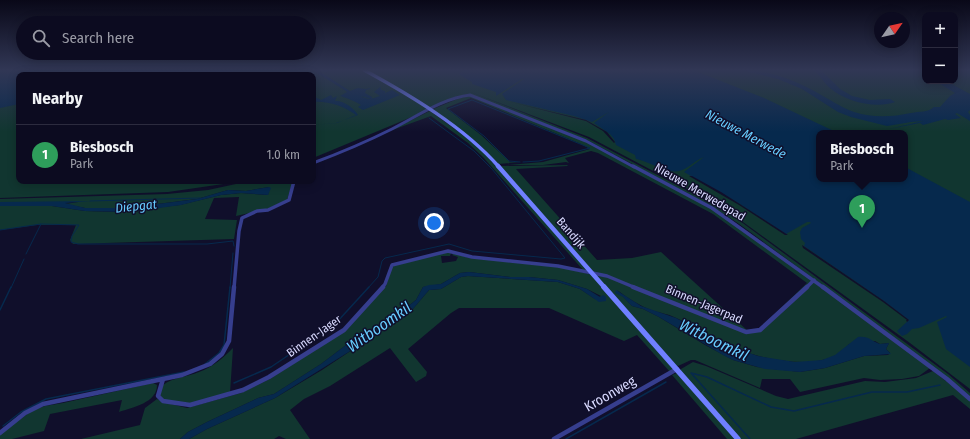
<!DOCTYPE html>
<html lang="en">
<head>
<meta charset="utf-8">
<style>
  :root { --surface:#0c0b20; --page:#1a192d; --text:#f1f3f6; --muted:#9a9ba5; --line:#2c2b3e; --accent:#ea580c }
  body { margin:0; font-family:"Fira Sans Condensed",sans-serif; background:var(--page); color:var(--text) }
  .controls { position:absolute; right:12px; top:12px; display:grid; overflow:hidden; border-radius:8px; box-shadow:0 2px 10px #0003 }
  .controls button { width:36px; height:36px; display:grid; place-items:center; padding:0; border:0; border-bottom:1px solid var(--line); background:var(--surface); color:var(--text); font:20px sans-serif }
  .compass { position:absolute; left:874px; top:12px; width:36px; height:36px; border-radius:50%; background:var(--surface); box-shadow:0 2px 10px #0003; rotate:56deg }
  .you { position:absolute; left:434px; top:223px; width:14px; height:14px; margin:-10px; border:3px solid #fff; border-radius:50%; background:#1a73e8; box-shadow:0 0 0 6px #1a73e833 }
  .badge { display:grid; place-items:center; width:26px; height:26px; border-radius:50%; background:var(--accent); color:#fff; font-size:13px; font-weight:700 }
  .pin { position:absolute; translate:-50% -33px; filter:drop-shadow(0 1px 2px #0008) }
  .pin::after { content:''; position:absolute; top:21px; width:14px; height:12px; background:inherit; clip-path:polygon(0 0,100% 0,50% 100%) }
  .popup { position:absolute; left:816px; top:130px; width:92px; height:52px; box-sizing:border-box; display:grid; place-content:center; border-radius:8px; background:var(--surface); filter:drop-shadow(0 1px 3px #0005); font-size:13px; white-space:nowrap; color:var(--muted) }
  .popup b { font-size:15px; color:var(--text) }
  .popup::after { content:''; position:absolute; left:50%; top:100%; margin-left:-8px; border:8px solid transparent; border-top-color:var(--surface) }
  .list { margin:0; padding:0; list-style:none }
  h2 { display:flex; justify-content:space-between; align-items:center; height:52px; margin:0; padding:0 16px; font-size:17px }
  h2 small { font-size:13px; font-weight:400; color:var(--muted) }
  .list li { display:grid; grid-template-columns:26px 1fr auto; gap:12px; align-items:center; box-sizing:border-box; height:60px; padding:0 16px; border-top:1px solid var(--line) }
  .list b { display:block; font-size:15px; white-space:nowrap }
  .list p { margin:0; font-size:13px; white-space:nowrap; color:var(--muted) }
  .list em { font-size:13px; font-style:normal; color:var(--muted) }
  .icon { flex:none; width:22px; height:22px; fill:none; stroke:currentColor; stroke-width:2; stroke-linecap:round; stroke-linejoin:round }
  .map { position:relative; flex:none; width:970px; height:439px; overflow:hidden }
  .search { position:absolute; background:var(--surface); box-shadow:0 2px 10px #0003; left:16px; top:16px; width:300px; height:44px; display:flex; align-items:center; gap:10px; box-sizing:border-box; padding:0 14px; border-radius:22px; color:var(--muted); font-size:15px }
  .panel { position:absolute; background:var(--surface); box-shadow:0 2px 10px #0003; left:16px; top:72px; width:300px; height:112px; border-radius:8px }
  .map>svg:first-child { display:block }
  .green { fill:#113630; fill-rule:evenodd }
  .water { fill:#06294d }
  .pier { fill:#100f2b }
  .lines { fill:none; stroke-linecap:round; stroke-linejoin:round }
  .stream-far1 { stroke:#06294d; stroke-width:1 }
  .stream { stroke:#06294d; stroke-width:1.5 }
  .minor-far2 { stroke:#363e8e; stroke-width:3 }
  .minor-far1 { stroke:#363e8e; stroke-width:3.5 }
  .minor { stroke:#363e8e; stroke-width:4.5 }
  .secondary-far2 { stroke:#707fff; stroke-width:3.5 }
  .secondary-far1 { stroke:#707fff; stroke-width:4.5 }
  .secondary { stroke:#707fff; stroke-width:5.5 }
  .labels { text-anchor:middle; dominant-baseline:central; stroke-width:3; stroke-linejoin:round; paint-order:stroke }
  .street-label { font-size:12px; fill:#d9daff; stroke:#100f2b }
  .water-label { font-size:13px; font-style:italic; fill:#67cdff; stroke:#100f2b }
  .near-street-label { font-size:14px; fill:#d9daff; stroke:#100f2b }
  .near-water-label { font-size:16px; font-style:italic; fill:#67cdff; stroke:#100f2b }
</style>
</head>
<body>
<div class="map">
<svg width="970" height="439" viewBox="0 0 970 439">
  <rect width="100%" height="100%" fill="#100f2b"/>
  <path class="green" d="M 0,70 L 925,70 L 925,81 L 955,81 L 955,70 L 970,70 L 970,389 L 910,343 L 725,209 L 589,137 L 468,91 L 587,138 L 720,208 L 740,221 L 948,374 L 970,393 L 970,397 L 878,326 L 739,224 L 713,207 L 587,140 L 467,94 L 313,158 L 313,75 L 19,75 L 19,181 L 244,181 L 168,192 L 0,198 ZM 819,133 L 905,133 L 905,179 L 819,179 Z
    M 467,95 L 586,141 L 723,215 L 930,368 L 919,376 L 902,379 L 880,380 L 864,378 L 800,392 L 790,379 L 762,379 L 760,388 L 695,360 L 691,360 L 678,366 L 675,365 L 500,166 L 567,165 L 568,166 L 516,169 L 597,260 L 632,258 L 661,252 L 748,331 L 759,329 L 807,283 L 713,214 L 598,153 L 591,151 L 565,158 L 569,163 L 566,162 L 543,165 L 507,165 L 543,162 L 590,149 L 581,144 L 471,98 L 446,108 L 481,135 L 510,162 L 520,162 L 498,164 L 481,146 L 431,110 ZM 617,290 C 629,299 640,306 654,311 C 661,313 668,314 674,317 C 693,325 709,338 728,346 C 758,358 826,376 849,344 L 875,341 L 880,344 L 889,343 L 886,349 L 890,353 L 888,355 L 864,356 L 825,368 L 800,372 L 757,367 L 733,360 L 705,345 L 659,317 L 643,309 L 632,306 Z
    M 430,111 L 478,146 L 590,272 L 584,271 L 483,157 L 468,143 L 431,116 L 387,132 Z
    M 250,181 L 293,181 L 287,200 L 267,209 L 236,216 L 239,197 L 214,198 L 205,219 L 237,220 L 234,239 L 73,244 L 70,240 L 76,225 L 37,225 L 0,230 L 0,206 L 52,206 L 85,211 L 119,212 L 180,205 L 221,195 L 241,193 L 268,195 L 269,187 L 246,191 L 228,190 L 197,199 L 126,208 L 85,208 L 65,204 L 78,202 L 0,202 L 0,199 L 167,194 L 208,190 Z
    M 448,252 L 451,253 L 450,256 L 441,256 L 442,263 L 456,261 L 458,257 L 452,255 L 454,253 L 469,258 L 559,267 L 593,275 L 673,366 L 673,370 L 670,372 L 637,335 L 624,341 L 549,308 L 459,308 L 451,313 L 408,349 L 427,372 L 426,376 L 416,382 L 390,348 L 330,386 L 304,399 L 290,410 L 310,439 L 286,439 L 279,436 L 274,439 L 189,439 L 207,429 L 275,398 L 322,370 L 412,310 L 429,290 L 441,289 L 461,277 L 468,276 L 558,282 L 580,289 L 595,299 L 601,296 L 587,289 L 558,280 L 529,277 L 510,277 L 469,272 L 460,273 L 441,284 L 423,287 L 416,300 L 397,315 L 385,323 L 362,333 L 321,364 L 274,394 L 258,398 L 207,422 L 188,432 L 180,439 L 81,439 L 140,425 L 145,408 L 157,399 L 163,402 L 187,408 L 241,393 L 270,379 L 344,331 L 386,286 L 392,267 L 395,265 Z
    M 233,348 L 230,393 L 190,404 L 164,400 L 160,395 L 163,385 C 174,377 187,377 199,372 C 213,367 223,358 233,348 Z
    M 693,362 L 706,366 L 776,396 L 788,399 L 865,381 L 885,382 L 916,378 L 933,371 L 970,400 L 970,409 L 953,395 L 796,439 L 740,439 L 680,371 L 681,369 Z
    M 677,373 L 735,439 L 727,439 L 672,375 Z
    M 153,383 L 157,385 C 157,403 133,407 119,412 L 122,400 L 50,414 L 44,431 L 12,439 L 0,439 L 0,434 L 33,410 L 45,406 L 63,403 Z"/>
  <path class="water" d="M 0,70 L 31,70 L 31,75 L 19,75 L 19,104 L 0,108 Z
    M 114,70 L 234,70 L 230,75 L 209,75 L 208,73 L 205,72 L 202,75 L 108,74 Z
    M 312,70 L 334,70 L 326,72 L 319,71 L 350,91 L 358,88 L 366,89 L 370,88 L 370,89 L 366,90 L 365,93 L 372,97 L 372,99 L 360,96 C 368,100 372,99 380,96 L 374,92 L 380,87 L 381,88 L 381,90 L 384,90 L 382,91 L 385,91 L 385,93 L 392,90 L 400,95 L 363,110 L 358,107 L 361,105 C 359,103 342,96 340,96 L 347,92 L 346,91 Z
    M 463,70 L 693,70 L 764,98 L 838,133 L 819,133 L 819,179 L 905,179 L 905,167 L 970,202 L 970,367 L 946,349 L 937,322 L 947,317 L 946,316 L 919,328 L 912,329 L 907,334 L 902,336 L 897,331 L 909,320 L 884,301 L 804,246 L 805,243 L 801,239 L 800,232 L 802,228 L 811,223 L 810,222 L 807,222 L 786,234 L 740,204 L 684,172 L 704,157 C 695,160 688,169 679,171 C 668,174 648,161 636,159 L 635,155 L 616,145 L 614,139 L 610,134 L 594,123 L 609,112 L 592,122 L 574,116 L 506,100 L 502,94 L 524,79 L 522,79 L 496,96 L 496,92 L 472,84 L 472,82 L 460,75 L 459,74 Z
    M 741,70 C 769,70 792,79 816,92 C 829,99 840,107 854,112 C 873,118 892,117 911,113 C 920,111 927,113 934,107 L 940,107 L 950,96 L 955,93 L 935,81 L 946,81 L 970,94 L 970,110 L 968,112 L 970,115 L 970,121 L 957,113 L 955,114 L 961,118 L 948,120 L 945,119 L 923,125 L 920,123 L 889,129 L 923,121 L 911,122 L 887,126 L 851,117 L 838,112 L 802,89 L 778,79 Z
    M 813,70 L 821,70 L 840,89 L 852,96 L 870,100 L 890,99 L 895,102 C 876,109 846,102 830,88 C 824,83 820,75 813,70 Z
    M 331,95 L 333,98 L 337,96 L 335,101 C 343,100 354,108 358,115 L 336,123 L 313,125 L 337,123 L 356,115 C 343,106 329,101 313,102 L 313,96 L 321,100 Z
    M 269,187 L 271,188 L 268,195 L 241,193 L 221,195 L 181,205 L 130,212 L 85,211 L 52,206 L 0,206 L 0,202 L 91,201 L 65,203 L 85,208 L 126,208 L 197,199 L 228,190 L 246,191 Z
    M 469,272 L 510,277 L 529,277 L 558,280 L 587,289 L 600,297 L 603,295 L 606,297 L 606,301 L 599,302 L 580,289 L 558,282 L 468,276 L 461,277 L 441,289 L 429,290 L 412,310 L 387,328 L 275,398 L 207,429 L 189,439 L 180,439 L 188,432 L 207,422 L 258,398 L 274,394 L 321,364 L 362,333 L 385,323 L 397,315 L 416,300 L 423,287 L 429,285 L 441,284 L 460,273 Z
    M 616,290 L 641,306 L 676,318 L 728,346 L 758,356 L 795,362 L 822,360 L 835,355 L 858,337 C 870,336 870,341 880,344 C 883,344 887,343 889,343 L 886,349 L 891,354 L 864,356 L 825,368 L 800,372 L 765,369 L 733,360 L 723,355 L 659,317 L 643,309 L 632,306 L 623,297 L 615,293 Z"/>
  <path class="pier" d="M 511,102 L 586,120 L 607,132 L 615,142 L 614,143 L 603,131 L 586,121 Z
    M 689,176 L 692,176 L 721,192 L 788,235 L 785,235 L 739,205 Z
    M 802,245 L 884,301 L 909,320 L 907,322 L 906,320 L 907,320 L 883,302 L 803,248 Z"/>
  <g class="lines">
    <path class="stream-far1" d="M 520,162 L 509,161 L 484,136 L 448,109 L 472,100 L 590,148 L 539,161 L 523,162
      M 90,201 L 200,198
      M 41,224 L 79,225 L 72,236 L 71,242 L 78,244 L 207,244 L 233,241 L 234,246
      M 0,230 L 41,224 L 26,254
      M 11,288 L 24,259
      M 230,288 L 233,253
      M 368,288 L 378,277 L 382,261 L 385,258 L 449,244 L 472,251 L 561,259 L 565,258 L 492,169 L 474,151 L 429,118"/>
    <path class="stream" d="M 0,310 L 11,287
      M 205,364 L 219,353 L 224,345 L 230,287
      M 234,383 L 271,367 L 336,323 L 369,287
      M 3,426 L 21,412 L 46,399 L 184,372
      M 566,439 L 666,382
      M 750,439 L 691,373 L 707,377 L 771,407 L 794,411 L 872,392 L 907,392 L 940,385"/>
    <path class="minor-far2" d="M 313,163 C 340,153 366,142 392,129 C 416,117 443,98 470,95 L 586,141 L 634,167"/>
    <path class="minor-far1" d="M 633,166 L 712,208 L 824,288
      M 234,288 L 239,231 L 242,218 L 257,211 L 268,210 L 289,200 L 294,181
      M 382,288 L 385,284 L 392,265 L 448,251 L 472,257 L 558,266 L 607,276 L 636,288
      M 806,288 L 814,280"/>
    <path class="minor" d="M 633,287 L 746,332 L 760,330 L 807,287
      M 823,287 L 947,379 L 970,399
      M 163,379 L 158,396 L 163,401 L 190,405 L 243,390 L 269,377 L 344,330 L 383,287
      M 0,433 L 25,413 L 43,404 L 182,375 L 210,364 L 222,354 L 229,341 L 234,287
      M 554,439 L 677,369"/>
    <path class="secondary-far2" d="M 364,70 C 410,95 464,127 499,167"/>
    <path class="secondary-far1" d="M 498,166 L 605,288"/>
    <path class="secondary" d="M 604,287 L 738,439"/>
  </g>
  <linearGradient id="sky" x2="0" y2="1"><stop stop-color="#090818"/><stop offset="0.53" stop-color="#313755"/><stop offset="1" stop-color="#313755" stop-opacity="0"/></linearGradient>
  <rect width="970" height="132" fill="url(#sky)"/>
  <g class="labels">
    <g class="street-label">
      <text transform="translate(700 192) rotate(30)">Nieuwe Merwedepad</text>
      <text transform="translate(571 233) rotate(49)">Bandijk</text>
      <text transform="translate(704 304) rotate(23)">Binnen-Jagerpad</text>
      <text transform="translate(314 336) rotate(-35)">Binnen-Jager</text>
    </g>
    <g class="water-label">
      <text transform="translate(746 134) rotate(28)">Nieuwe Merwede</text>
      <text transform="translate(136 206) rotate(-6)">Diepgat</text>
    </g>
    <g class="near-street-label">
      <text transform="translate(610 394) rotate(-30)">Kroonweg</text>
    </g>
    <g class="near-water-label">
      <text transform="translate(379 327) rotate(-35)">Witboomkil</text>
      <text transform="translate(714 340) rotate(26)">Witboomkil</text>
    </g>
  </g>
</svg>
<div class="controls">
<button>+</button>
<button>−</button>
</div>
<svg class="compass" viewBox="-18 -18 36 36"><path d="M0-13l5 13h-10z" fill="#e53935"/><path d="M0 13l5-13h-10z" fill="#9a9ba5"/></svg>
<div class="you"></div>
<div class="pin badge" style="left:862px;top:228px;background:#2e9e5b">1</div>
<div class="popup"><b>Biesbosch</b>Park</div>
<div class="search"><svg class="icon" aria-label="search" viewBox="0 0 24 24"><circle cx="10" cy="10" r="6"/><path d="M15 15l6 6"/></svg>Search here</div>
<section class="panel">
<h2>Nearby<small></small></h2>
<ul class="list">
<li><span class="badge" style="background:#2e9e5b">1</span><div><b>Biesbosch</b><p>Park</p></div><em>1.0 km</em></li>
</ul>
</section>
</div>
</body>
</html>
